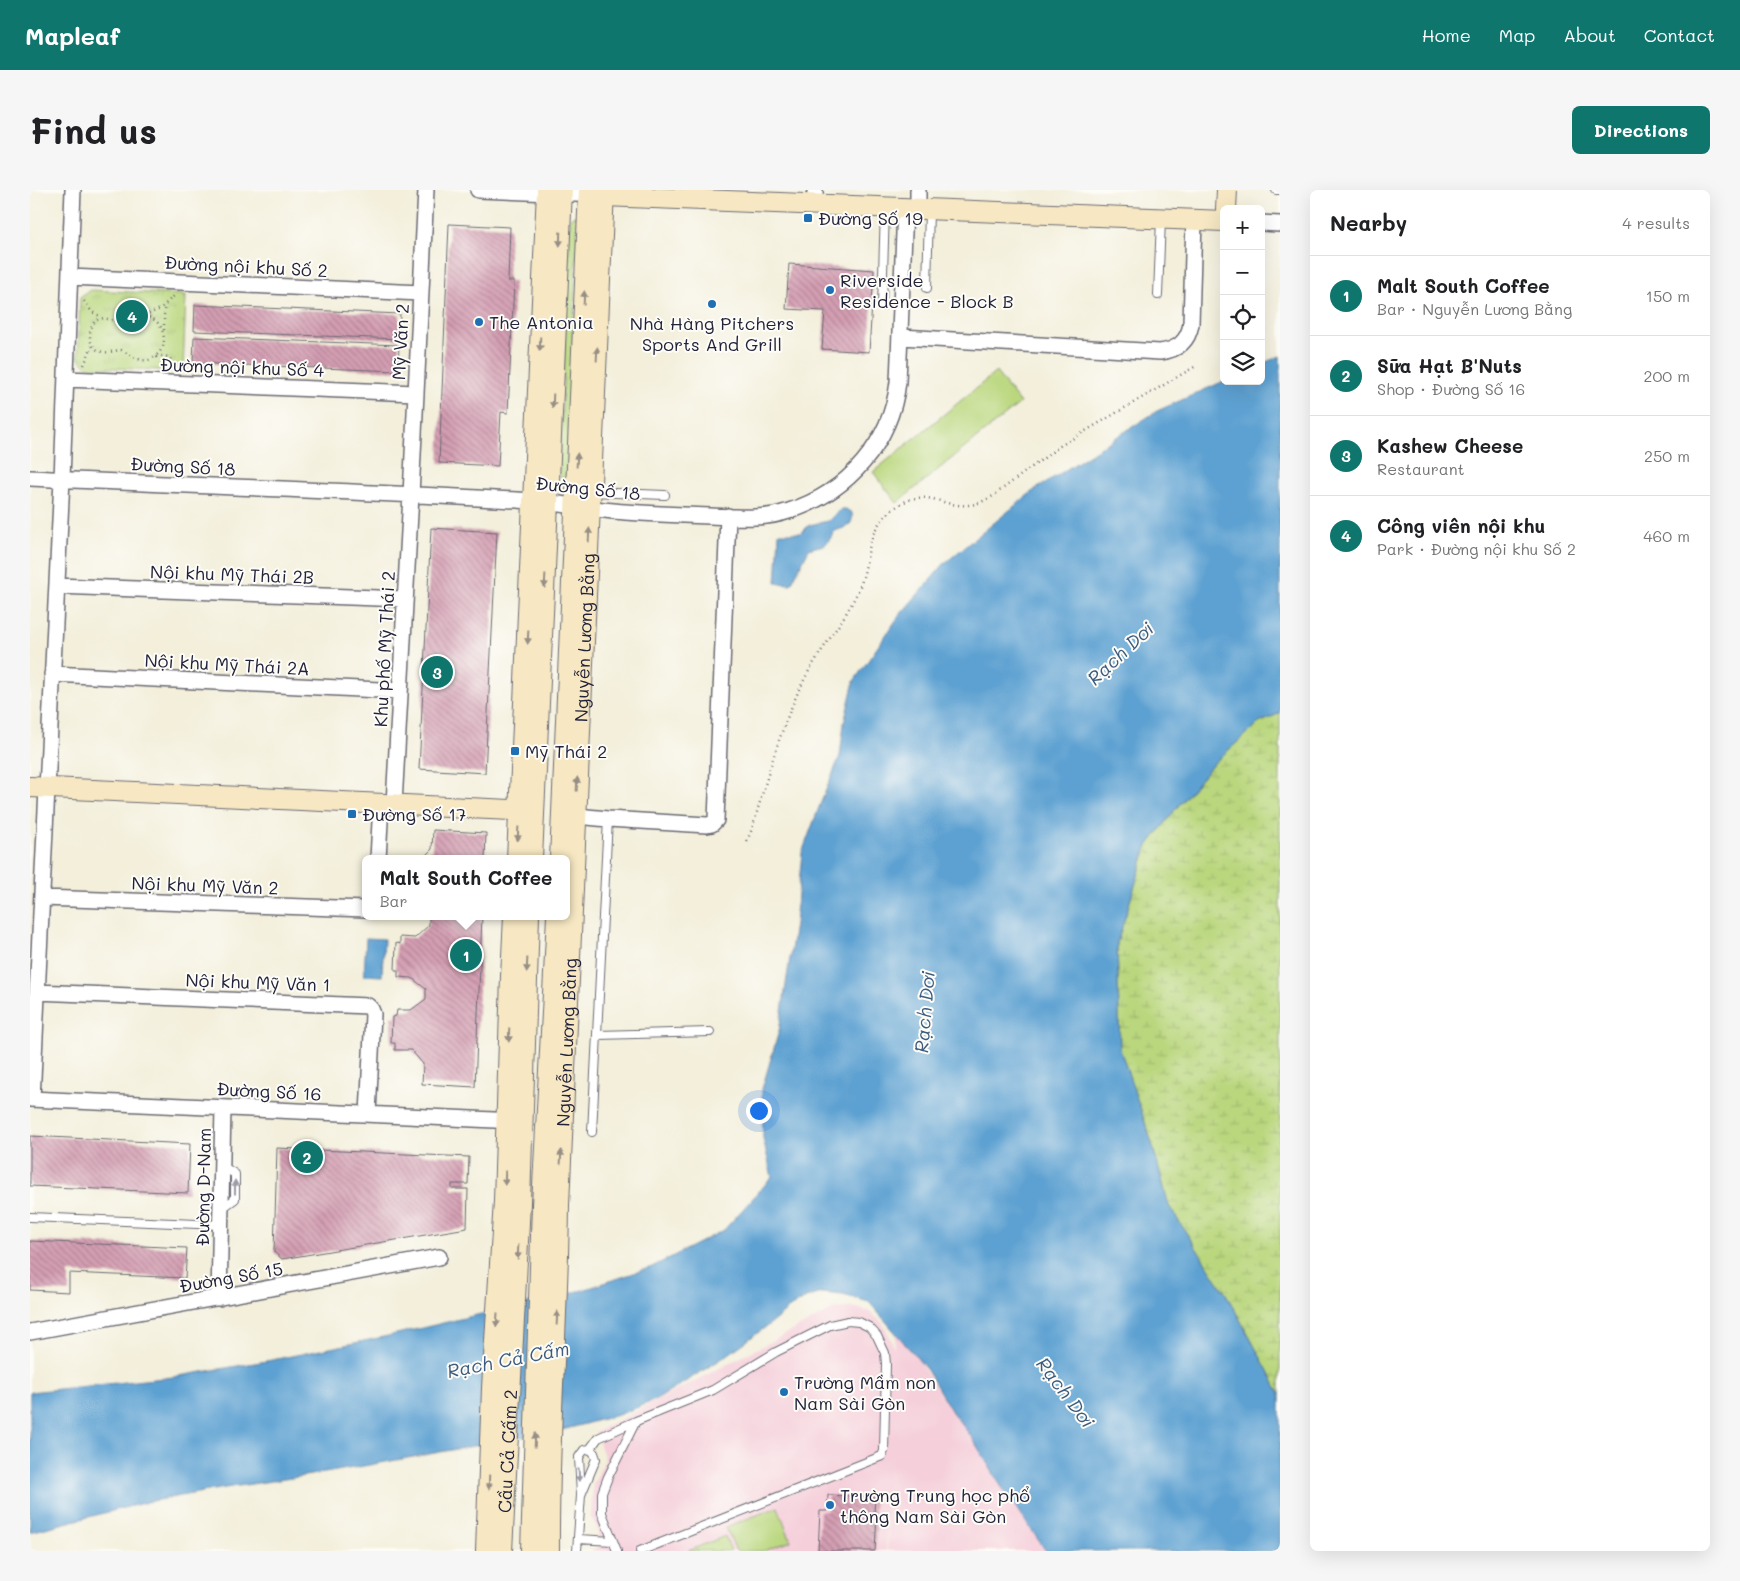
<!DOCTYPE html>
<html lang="en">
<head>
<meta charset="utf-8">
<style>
  :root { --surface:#fff; --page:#f6f6f6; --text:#202124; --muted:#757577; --line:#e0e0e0; --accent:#0f766e }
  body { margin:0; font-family:Mali,sans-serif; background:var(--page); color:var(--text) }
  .controls { position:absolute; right:15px; top:15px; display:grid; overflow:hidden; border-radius:8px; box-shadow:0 5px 20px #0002 }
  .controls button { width:45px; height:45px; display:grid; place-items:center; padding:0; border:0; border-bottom:1px solid var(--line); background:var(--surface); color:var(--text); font:25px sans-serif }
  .you { position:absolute; left:728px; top:920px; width:18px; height:18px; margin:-12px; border:4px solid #fff; border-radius:50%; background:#1a73e8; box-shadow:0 0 0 8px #1a73e833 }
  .badge { display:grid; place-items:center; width:32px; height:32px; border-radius:50%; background:var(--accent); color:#fff; font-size:16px; font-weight:700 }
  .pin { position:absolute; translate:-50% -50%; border:2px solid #fff; box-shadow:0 1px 5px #0006 }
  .popup { position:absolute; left:332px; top:665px; width:208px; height:65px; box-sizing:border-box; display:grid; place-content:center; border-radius:8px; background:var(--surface); filter:drop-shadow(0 1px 4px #0005); font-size:16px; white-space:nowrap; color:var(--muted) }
  .popup b { font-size:19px; color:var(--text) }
  .popup::after { content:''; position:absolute; left:50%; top:100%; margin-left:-10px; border:10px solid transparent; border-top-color:var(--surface) }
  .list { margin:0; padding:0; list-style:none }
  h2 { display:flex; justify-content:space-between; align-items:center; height:65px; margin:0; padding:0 20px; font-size:21px }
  h2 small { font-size:16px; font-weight:400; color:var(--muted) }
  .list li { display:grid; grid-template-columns:32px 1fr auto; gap:15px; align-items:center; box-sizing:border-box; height:80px; padding:0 20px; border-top:1px solid var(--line) }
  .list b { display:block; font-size:19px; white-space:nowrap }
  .list p { margin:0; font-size:16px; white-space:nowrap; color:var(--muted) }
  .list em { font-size:16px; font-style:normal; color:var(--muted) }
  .icon { flex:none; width:28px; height:28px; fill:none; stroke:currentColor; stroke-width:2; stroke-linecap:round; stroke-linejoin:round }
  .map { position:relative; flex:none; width:1250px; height:1361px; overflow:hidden; border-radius:8px }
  header { display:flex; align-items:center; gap:30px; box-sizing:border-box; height:70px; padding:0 25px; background:var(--accent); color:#fff }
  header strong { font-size:24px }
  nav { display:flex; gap:28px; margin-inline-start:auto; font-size:18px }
  .intro { display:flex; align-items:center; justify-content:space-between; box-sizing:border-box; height:120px; padding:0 30px }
  h1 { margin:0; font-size:35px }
  .button { padding:12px 22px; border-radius:8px; background:var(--accent); color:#fff; font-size:18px; font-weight:700 }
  main { display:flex; gap:30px; padding:0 30px }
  aside { flex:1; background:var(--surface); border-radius:8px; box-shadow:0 5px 20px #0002 }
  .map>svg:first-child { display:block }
  .built { fill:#f5cfda }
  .green { fill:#bad77e; stroke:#6e7c5c }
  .wetland { fill:url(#wetland-marsh); stroke:#6e7c5c }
  .park { fill:url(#park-tufts); stroke:#6e7c5c }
  .water { fill:#5da1d2; stroke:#406286 }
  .building { fill:url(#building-back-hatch) }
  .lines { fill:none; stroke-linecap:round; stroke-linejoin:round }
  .lane-casing { stroke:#6b6a73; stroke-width:10 }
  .street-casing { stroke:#6b6a73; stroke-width:18 }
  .secondary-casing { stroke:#6b6a73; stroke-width:22 }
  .path { stroke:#6b6a73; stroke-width:2.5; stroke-dasharray:1 4; stroke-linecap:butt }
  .lane { stroke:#fff; stroke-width:8 }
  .street { stroke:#fff; stroke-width:15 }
  .secondary { stroke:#f7e8c3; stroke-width:20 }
  .oneway { fill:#978f86 }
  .oneway2 { fill:#9c9ca7 }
  .poi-dot { fill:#1f6fb2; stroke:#fdfcf7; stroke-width:2 }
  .labels { text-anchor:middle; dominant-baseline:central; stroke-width:4; stroke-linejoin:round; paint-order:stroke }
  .poi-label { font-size:18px; fill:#22223b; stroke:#fdfcf7; text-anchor:start }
  .street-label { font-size:18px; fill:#22223b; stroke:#fdfcf7 }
  .water-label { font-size:19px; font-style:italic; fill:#3d5b7f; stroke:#fdfcf7 }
</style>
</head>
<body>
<header>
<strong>Mapleaf</strong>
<nav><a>Home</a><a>Map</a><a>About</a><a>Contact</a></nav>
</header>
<div class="intro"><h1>Find us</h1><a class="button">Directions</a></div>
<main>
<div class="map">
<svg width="1250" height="1361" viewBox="0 0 1250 1361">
  <defs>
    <pattern id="wetland-marsh" width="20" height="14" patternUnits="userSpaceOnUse" patternTransform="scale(1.25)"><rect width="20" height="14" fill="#bad77e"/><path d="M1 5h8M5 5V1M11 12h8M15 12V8" fill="none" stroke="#a0b86e"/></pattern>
    <pattern id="park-tufts" width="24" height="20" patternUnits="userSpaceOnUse" patternTransform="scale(1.25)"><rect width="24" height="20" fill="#bad77e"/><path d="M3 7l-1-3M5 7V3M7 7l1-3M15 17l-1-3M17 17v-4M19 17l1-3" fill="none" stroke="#a0b86e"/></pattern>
    <pattern id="building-back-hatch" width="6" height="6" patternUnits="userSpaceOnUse" patternTransform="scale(1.25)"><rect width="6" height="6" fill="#d49eb2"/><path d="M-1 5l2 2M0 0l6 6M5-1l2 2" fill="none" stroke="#ac8092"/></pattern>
  </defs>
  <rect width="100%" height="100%" fill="#fdfcf7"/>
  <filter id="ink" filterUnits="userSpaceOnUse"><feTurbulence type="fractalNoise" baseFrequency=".02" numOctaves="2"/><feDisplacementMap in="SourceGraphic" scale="10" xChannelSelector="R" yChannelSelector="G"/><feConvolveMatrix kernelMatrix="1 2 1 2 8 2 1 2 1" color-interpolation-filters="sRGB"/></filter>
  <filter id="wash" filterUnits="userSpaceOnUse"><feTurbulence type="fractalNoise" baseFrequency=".0096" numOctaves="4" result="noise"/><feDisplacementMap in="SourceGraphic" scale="20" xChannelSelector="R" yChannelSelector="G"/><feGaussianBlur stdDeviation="1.12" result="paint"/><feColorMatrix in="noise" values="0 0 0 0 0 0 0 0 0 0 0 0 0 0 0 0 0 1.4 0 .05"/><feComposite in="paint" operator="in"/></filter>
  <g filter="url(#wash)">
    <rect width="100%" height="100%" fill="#f3efdb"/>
    <path class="built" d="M 823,1117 L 838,1121 L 852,1132 L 861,1149 L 864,1159 L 866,1144 L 884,1163 L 922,1222 L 941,1246 L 971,1296 L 1016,1361 L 857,1361 L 861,1255 L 856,1361 L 561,1361 L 568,1357 L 568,1339 L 561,1327 L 563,1295 L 575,1270 L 566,1242 L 804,1119 Z"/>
    <path class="green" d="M 544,26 L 548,27 L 537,288 L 533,289 L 529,286 L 540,28 Z
      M 966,182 L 990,213 L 867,313 L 843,282 Z
      M 748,1317 L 761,1351 L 734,1361 L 706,1361 L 696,1337 Z
      M 695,1346 L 701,1361 L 658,1361 Z"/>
    <path class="wetland" d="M 1250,523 L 1250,1203 L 1196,1104 L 1139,1016 L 1121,950 L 1090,859 L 1087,753 L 1117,657 L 1144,621 L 1185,572 L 1229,533 Z"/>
    <path class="park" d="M 61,100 L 156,105 L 153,181 L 58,177 L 48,168 L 50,108 Z"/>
    <path class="water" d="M 1250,166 L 1250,523 L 1229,533 L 1185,572 L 1144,621 L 1117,657 L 1087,753 L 1090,859 L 1121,950 L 1139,1016 L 1196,1104 L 1250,1203 L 1250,1361 L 1016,1361 L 971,1296 L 941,1246 L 922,1222 L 897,1180 L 883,1163 L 839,1112 L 813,1105 L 791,1103 L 776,1108 L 758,1119 L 744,1131 L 696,1166 L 628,1209 L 588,1225 L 536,1239 L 301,1282 L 195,1298 L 117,1312 L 0,1342 L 0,1202 L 143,1187 L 242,1170 L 358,1146 L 553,1100 L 622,1077 L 694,1040 L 742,987 L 733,948 L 732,899 L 749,841 L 765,734 L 772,663 L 791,612 L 810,566 L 814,533 L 824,491 L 869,426 L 915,373 L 1003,301 L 1127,221 L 1194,191 L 1231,191 L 1231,174 Z
      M 811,319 L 816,319 L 822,323 C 824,337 815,337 805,341 C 794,359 797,353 779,359 L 761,394 L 746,393 L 749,343 L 771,343 L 779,335 L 798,331 Z
      M 336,748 L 354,749 L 352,786 L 334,785 Z"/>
    <g id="blocks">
      <path class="building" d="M 419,34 L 480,37 L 478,91 L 484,91 L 478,223 L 471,222 L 468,276 L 409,273 Z
        M 759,74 L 844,80 L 839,162 L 792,159 L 795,121 L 756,119 Z
        M 165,115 L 370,124 L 369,149 L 164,141 Z
        M 164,147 L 369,155 L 368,181 L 163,173 Z
        M 401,338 L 467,342 L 455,583 L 389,579 Z
        M 403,640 L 456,643 L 455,669 L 392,669 L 402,659 Z
        M 399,726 L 452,726 L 445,897 L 392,894 L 393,874 L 381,860 L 365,860 L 365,853 L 361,853 L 362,827 L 366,826 L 367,820 L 381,820 L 396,809 L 396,799 L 382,788 L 368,787 L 368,780 L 365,780 L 366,753 L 370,754 L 370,747 L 385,748 L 399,735 Z
        M 0,946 L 160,954 L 158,1003 L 0,996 Z
        M 247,958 L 439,967 L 438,994 L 422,994 L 422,999 L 438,999 L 437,1038 L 252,1069 L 244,1062 Z
        M 0,1051 L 157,1058 L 155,1088 L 39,1083 L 39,1102 L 0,1100 Z
        M 798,1305 L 845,1307 L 844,1323 L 847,1324 L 845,1361 L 788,1361 L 790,1321 L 797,1321 Z"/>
    </g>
  </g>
  <g filter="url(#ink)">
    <use href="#blocks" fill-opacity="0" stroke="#6b6a73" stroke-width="1"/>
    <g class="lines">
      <g class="lane-casing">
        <path id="lane" d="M 1246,0 L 1250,0
          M 897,98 L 899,20
          M 1128,105 L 1131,29
          M 852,116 L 855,19
          M 561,302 L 635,305
          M 568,845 L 680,842
          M 562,942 L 578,629
          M 191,1019 L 205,1009 L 205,984 L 192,976
          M 0,1027 L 191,1035
          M 560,1259 L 568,1248 L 606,1231
          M 548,1349 L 583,1351
          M 547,1361 L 551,1305 L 549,1267 L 554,1260 L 560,1259 L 564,1263 L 566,1269 L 551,1305
          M 587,1361 L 572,1323 L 572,1303 L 578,1287 L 606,1231 L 683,1200 L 746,1162 L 800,1135 L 818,1131 L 829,1132 L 839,1137 L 847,1146 L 855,1163 L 856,1174 L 854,1261 L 852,1266 L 610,1361"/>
      </g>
      <g class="street-casing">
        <path id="street" d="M 448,0 L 569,5
          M 785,14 L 785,0
          M 888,19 L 888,0
          M 1231,33 L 1250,34
          M 40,87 L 391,103
          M 871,147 L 1130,162 C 1147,160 1158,152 1161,134 L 1164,30
          M 36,189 L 386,203
          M 0,288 C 167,296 334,301 501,311 C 532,313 563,320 595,322 C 623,324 651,325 680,326 C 706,327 733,330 759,321 C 818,302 861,253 868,192 L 875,18
          M 27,396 L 375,409
          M 22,484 L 370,501
          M 364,614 L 381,305 L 396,0
          M 536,625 L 578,629 L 677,635 L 682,634 L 686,630 L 698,326
          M 348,669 L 351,613
          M 12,708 L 336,719
          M 7,802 L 338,816 L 341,819 L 343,824 L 338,924
          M 0,909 L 487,931
          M 2,909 L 32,289 L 43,0
          M 189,1108 L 193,918
          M 0,1142 L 409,1067"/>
      </g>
      <g class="secondary-casing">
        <g id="secondary">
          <path d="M 574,6 L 1194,31"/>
          <path d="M 1196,19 L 1197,0"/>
          <path d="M 0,597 L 502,621"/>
          <path d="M 487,669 L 517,0"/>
          <path d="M 502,669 L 532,0"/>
          <path d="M 530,669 L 559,0"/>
          <path d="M 456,1361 L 462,1198 L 474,1011 L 481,786 L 484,726"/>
          <path id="s1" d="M 472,1361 L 490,1013 L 499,726"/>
          <path d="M 501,1361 L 512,1015 L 527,726"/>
          <path id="s2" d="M 519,1361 C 518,1246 528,1131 529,1015 L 574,0"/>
        </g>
      </g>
      <path class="path" d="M 54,111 L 62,122 L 72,127
        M 109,126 C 127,125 137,140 133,157 C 119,179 108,169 91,160 C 86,160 80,163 75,162 C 58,161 56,141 66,130 L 74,128 L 89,132 Z
        M 114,126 L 130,119 L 145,105
        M 134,140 L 134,125 L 136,115
        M 126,167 C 138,164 143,168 144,180
        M 54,175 L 62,156
        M 717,651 L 722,639 C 737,589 750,538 773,492 C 789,460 813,434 828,401 C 843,368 831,340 869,315 C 897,297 912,318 938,315 C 947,315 955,310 963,306 L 1030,256 L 1166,176"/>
      <use href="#lane" class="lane"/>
      <use href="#street" class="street"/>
      <use href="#secondary" class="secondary"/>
    </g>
    <defs><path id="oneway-solid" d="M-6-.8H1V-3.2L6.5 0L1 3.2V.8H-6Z" transform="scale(1.25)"/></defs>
    <g class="oneway">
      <use href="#oneway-solid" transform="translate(530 49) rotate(92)"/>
      <use href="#oneway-solid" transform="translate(554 108) rotate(-87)"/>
      <use href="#oneway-solid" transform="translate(510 154) rotate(92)"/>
      <use href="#oneway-solid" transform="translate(567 164) rotate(-87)"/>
      <use href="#oneway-solid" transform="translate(523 211) rotate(92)"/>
      <use href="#oneway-solid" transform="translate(547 270) rotate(-87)"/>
      <use href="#oneway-solid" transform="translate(559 345) rotate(-87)"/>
      <use href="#oneway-solid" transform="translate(515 391) rotate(93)"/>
      <use href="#oneway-solid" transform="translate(498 447) rotate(93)"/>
      <use href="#oneway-solid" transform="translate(547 594) rotate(-87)"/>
      <use href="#oneway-solid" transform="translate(488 644) rotate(93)"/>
      <use href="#oneway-solid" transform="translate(497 775) rotate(93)"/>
      <use href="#oneway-solid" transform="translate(479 845) rotate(92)"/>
      <use href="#oneway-solid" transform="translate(531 967) rotate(-87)"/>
      <use href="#oneway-solid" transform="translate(475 988) rotate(92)"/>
      <use href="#oneway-solid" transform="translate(488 1062) rotate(93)"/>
      <use href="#oneway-solid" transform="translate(527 1128) rotate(-87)"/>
      <use href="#oneway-solid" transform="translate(467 1130) rotate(94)"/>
      <use href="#oneway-solid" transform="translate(505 1250) rotate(-88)"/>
      <use href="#oneway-solid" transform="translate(459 1292) rotate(92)"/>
    </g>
    <g class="oneway2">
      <use href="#oneway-solid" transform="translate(205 997) rotate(-90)"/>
      <use href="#oneway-solid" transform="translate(549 1285) rotate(86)"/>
    </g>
  </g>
  <g class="poi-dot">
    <rect x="773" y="23" width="10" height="10" rx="2.5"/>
    <circle cx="800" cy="100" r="5"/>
    <circle cx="682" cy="114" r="5"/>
    <circle cx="449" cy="132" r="5"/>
    <rect x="480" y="556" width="10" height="10" rx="2.5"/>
    <rect x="317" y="619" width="10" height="10" rx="2.5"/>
    <circle cx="754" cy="1202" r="5"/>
    <circle cx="800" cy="1315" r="5"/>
  </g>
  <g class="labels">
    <g class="poi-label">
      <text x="788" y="28">Đường Số 19</text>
      <text x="810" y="90">Riverside<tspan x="810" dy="21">Residence - Block B</tspan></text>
      <text x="459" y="132">The Antonia</text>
      <text x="682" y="133" text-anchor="middle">Nhà Hàng Pitchers<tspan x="682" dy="21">Sports And Grill</tspan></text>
      <text x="495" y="561">Mỹ Thái 2</text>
      <text x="332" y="624">Đường Số 17</text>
      <text x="764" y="1192">Trường Mầm non<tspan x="764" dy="21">Nam Sài Gòn</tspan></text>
      <text x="810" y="1305">Trường Trung học phổ<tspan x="810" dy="21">thông Nam Sài Gòn</tspan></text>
    </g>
    <g class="street-label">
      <text transform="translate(216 76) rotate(3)">Đường nội khu Số 2</text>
      <text transform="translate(370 152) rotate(-87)">Mỹ Văn 2</text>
      <text transform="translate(212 177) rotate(2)">Đường nội khu Số 4</text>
      <text transform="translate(153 276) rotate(3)">Đường Số 18</text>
      <text transform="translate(558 298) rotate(6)">Đường Số 18</text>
      <text transform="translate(202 384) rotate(2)">Nội khu Mỹ Thái 2B</text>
      <text stroke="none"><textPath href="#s2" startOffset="914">Nguyễn Lương Bằng</textPath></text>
      <text transform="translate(354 459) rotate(-87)">Khu phố Mỹ Thái 2</text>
      <text transform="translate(197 474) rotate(3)">Nội khu Mỹ Thái 2A</text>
      <text transform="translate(175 695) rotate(2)">Nội khu Mỹ Văn 2</text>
      <text transform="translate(228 792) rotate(2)">Nội khu Mỹ Văn 1</text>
      <text stroke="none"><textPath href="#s2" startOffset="509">Nguyễn Lương Bằng</textPath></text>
      <text transform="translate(239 901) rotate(3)">Đường Số 16</text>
      <text transform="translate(173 997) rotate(-89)">Đường D-Nam</text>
      <text transform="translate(201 1087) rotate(-10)">Đường Số 15</text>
      <text stroke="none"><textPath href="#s1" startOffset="100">Cầu Cả Cấm 2</textPath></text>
    </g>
    <g class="water-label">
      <text transform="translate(1090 463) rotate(-43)">Rạch Dơi</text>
      <text transform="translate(894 822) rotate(-85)">Rạch Dơi</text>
      <text transform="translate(478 1169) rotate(-11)">Rạch Cả Cấm</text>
      <text transform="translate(1036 1202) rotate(53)">Rạch Dơi</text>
    </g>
  </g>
</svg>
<div class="controls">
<button>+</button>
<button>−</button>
<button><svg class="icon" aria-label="locate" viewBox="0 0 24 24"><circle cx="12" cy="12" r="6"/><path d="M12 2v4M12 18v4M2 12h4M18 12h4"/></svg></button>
<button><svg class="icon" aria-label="layers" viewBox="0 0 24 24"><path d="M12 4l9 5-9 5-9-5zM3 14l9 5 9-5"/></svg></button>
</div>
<div class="you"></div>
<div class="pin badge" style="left:436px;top:765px">1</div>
<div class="popup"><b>Malt South Coffee</b>Bar</div>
<div class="pin badge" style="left:277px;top:967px">2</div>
<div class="pin badge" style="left:407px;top:482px">3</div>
<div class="pin badge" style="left:102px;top:126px">4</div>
</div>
<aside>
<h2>Nearby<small>4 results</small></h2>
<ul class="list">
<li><span class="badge">1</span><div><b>Malt South Coffee</b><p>Bar · Nguyễn Lương Bằng</p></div><em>150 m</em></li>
<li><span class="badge">2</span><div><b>Sữa Hạt B'Nuts</b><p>Shop · Đường Số 16</p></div><em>200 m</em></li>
<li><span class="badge">3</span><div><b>Kashew Cheese</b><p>Restaurant</p></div><em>250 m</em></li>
<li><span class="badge">4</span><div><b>Công viên nội khu</b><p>Park · Đường nội khu Số 2</p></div><em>460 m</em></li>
</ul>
</aside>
</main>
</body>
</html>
